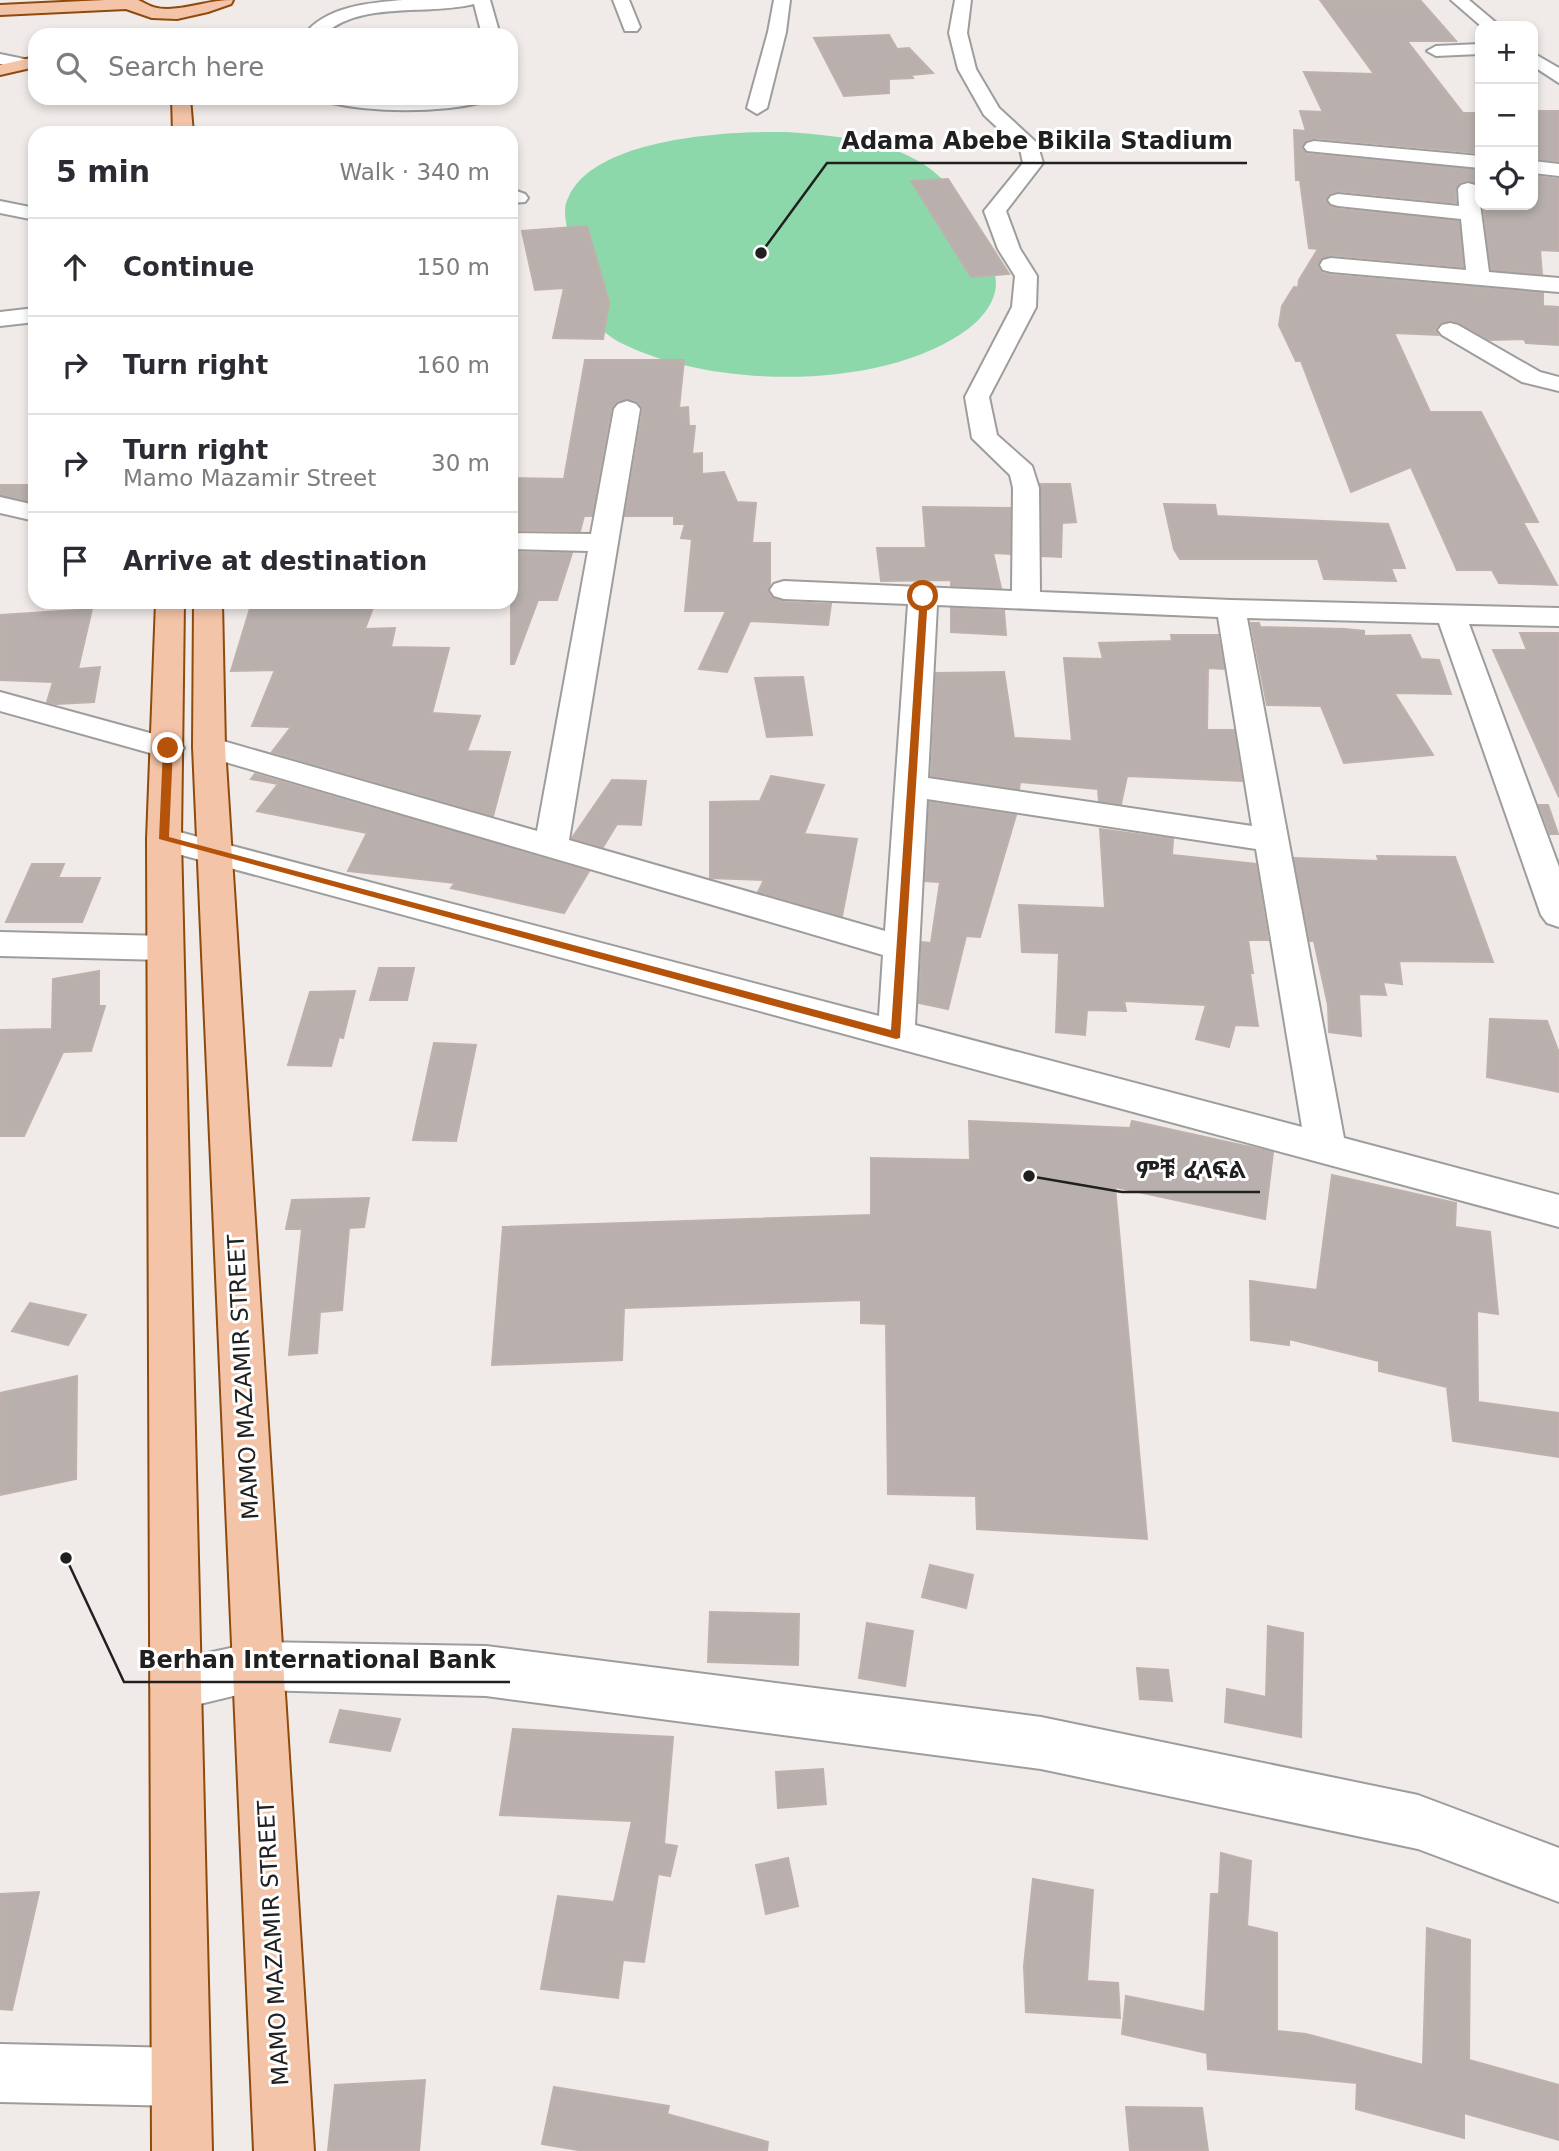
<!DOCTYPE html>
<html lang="en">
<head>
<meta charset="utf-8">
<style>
  :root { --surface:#fff; --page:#f7f7f7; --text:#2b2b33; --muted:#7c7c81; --line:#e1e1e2 }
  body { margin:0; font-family:"DejaVu Sans","Noto Sans Ethiopic",sans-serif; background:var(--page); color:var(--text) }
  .controls { position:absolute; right:21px; top:21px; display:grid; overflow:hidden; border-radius:14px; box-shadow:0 4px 10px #0003 }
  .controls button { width:63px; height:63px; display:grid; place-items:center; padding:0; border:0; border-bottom:2px solid var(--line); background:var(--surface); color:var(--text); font:35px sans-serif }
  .stop { position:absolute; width:21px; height:21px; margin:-16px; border:5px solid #b45309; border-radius:50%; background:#fff }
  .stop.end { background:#b45309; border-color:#fff; box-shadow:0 2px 7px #0008 }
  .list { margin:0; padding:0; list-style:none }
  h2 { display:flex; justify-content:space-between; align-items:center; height:91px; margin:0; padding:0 28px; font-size:30px }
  h2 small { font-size:23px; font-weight:400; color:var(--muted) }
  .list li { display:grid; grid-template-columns:46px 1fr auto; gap:21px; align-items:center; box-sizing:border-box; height:98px; padding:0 28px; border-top:2px solid var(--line) }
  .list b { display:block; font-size:26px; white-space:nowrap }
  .list p { margin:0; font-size:23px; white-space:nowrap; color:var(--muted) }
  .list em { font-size:23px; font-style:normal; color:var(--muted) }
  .icon { flex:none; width:38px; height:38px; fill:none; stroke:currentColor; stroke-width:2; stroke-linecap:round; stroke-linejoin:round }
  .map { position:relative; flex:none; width:1559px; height:2151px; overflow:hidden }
  .search { position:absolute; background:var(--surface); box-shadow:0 4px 10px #0003; left:28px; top:28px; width:490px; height:77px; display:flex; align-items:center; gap:18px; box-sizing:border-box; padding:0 24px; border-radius:21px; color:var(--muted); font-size:26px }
  .panel { position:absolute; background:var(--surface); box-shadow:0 4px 10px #0003; left:28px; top:126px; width:490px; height:483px; border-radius:21px }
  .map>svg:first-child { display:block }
  .pitch { fill:#8dd8ab }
  .building { fill:#b9b0ad; stroke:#c0b0ab; stroke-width:2 }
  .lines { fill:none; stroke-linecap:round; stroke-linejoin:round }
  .minor-casing { stroke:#9d9d9d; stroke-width:4 }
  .major-casing { stroke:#8f4a0d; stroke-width:4 }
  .minor { fill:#fff; fill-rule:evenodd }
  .major { fill:#f4c4a8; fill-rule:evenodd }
  .route { fill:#b45309 }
  .labels { text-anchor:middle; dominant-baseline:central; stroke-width:6; stroke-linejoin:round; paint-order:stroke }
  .street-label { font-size:23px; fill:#202020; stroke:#fff }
  .leader { fill:none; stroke:#202020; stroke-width:2.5 }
  .callout-dot { fill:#202020; stroke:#fff; stroke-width:2.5 }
  .callout-label { font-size:24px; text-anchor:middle; font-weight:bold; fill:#202020; stroke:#fff; stroke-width:6; stroke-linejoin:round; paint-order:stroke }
</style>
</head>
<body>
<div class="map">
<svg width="1559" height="2151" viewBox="0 0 1559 2151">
  <rect width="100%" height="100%" fill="#f0ebe8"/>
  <path class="pitch" d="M 787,132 C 838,136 905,141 942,179 L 948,179 L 1010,274 L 995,275 C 1000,297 984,317 968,329 C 883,392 710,389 619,342 C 596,329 584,309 570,287 L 535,290 L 522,232 L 567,228 C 565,217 563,207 569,196 C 597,137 730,131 787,132 Z"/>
  <path class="building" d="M 1320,0 L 1420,0 L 1456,41 L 1407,41 L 1463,113 L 1480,113 L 1480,153 L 1314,138 L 1306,140 L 1301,147 L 1307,154 L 1480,170 L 1480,188 L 1469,180 L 1460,182 L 1455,189 L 1456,203 L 1338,191 L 1330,193 L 1325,200 L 1329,206 L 1338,209 L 1459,221 L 1463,267 L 1331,255 L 1321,259 L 1318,266 L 1322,273 L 1331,275 L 1543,293 L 1543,306 L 1559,307 L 1559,345 L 1526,343 L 1524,339 L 1490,340 L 1451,320 L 1440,323 L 1435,330 L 1438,335 L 1394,333 L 1430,412 L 1481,412 L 1538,522 L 1523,522 L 1557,585 L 1499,583 L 1492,570 L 1457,570 L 1411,467 L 1351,492 L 1301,361 L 1296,361 L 1279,325 L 1282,306 L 1294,287 L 1298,288 L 1299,280 L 1318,249 L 1309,248 L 1300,180 L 1296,180 L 1294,130 L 1306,131 L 1300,111 L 1323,112 L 1304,72 L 1374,74 Z
    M 889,35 L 897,49 L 909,48 L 933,73 L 911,75 L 913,78 L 889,79 L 889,93 L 844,96 L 814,38 Z
    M 1533,111 L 1559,111 L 1559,161 L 1533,159 Z
    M 1533,176 L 1559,179 L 1559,251 L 1540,250 L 1542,274 L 1491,270 L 1483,205 L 1533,205 Z
    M 948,179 L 1009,274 L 971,277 L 911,181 Z
    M 587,226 L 609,302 L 603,339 L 553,338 L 564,288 L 535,290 L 522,231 Z
    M 585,360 L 684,360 L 679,408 L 688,407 L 689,426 L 695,426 L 692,454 L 702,453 L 702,474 L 724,472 L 737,502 L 756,503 L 752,543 L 770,543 L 770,585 L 768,591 L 772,597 L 784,602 L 831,604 L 828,625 L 750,621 L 727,672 L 699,669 L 726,611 L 685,611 L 692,539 L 681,538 L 685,524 L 674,524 L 674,516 L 625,516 L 643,409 L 638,402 L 628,399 L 617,402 L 611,409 L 592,516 L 584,516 L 580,531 L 511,530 L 511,478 L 564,479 Z
    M 1040,484 L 1070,484 L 1076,522 L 1062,523 L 1061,557 L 1042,556 Z
    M 0,485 L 35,485 L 35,502 L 0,495 Z
    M 1164,504 L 1215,505 L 1217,516 L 1388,524 L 1405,568 L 1391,568 L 1396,581 L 1324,579 L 1318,559 L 1180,559 L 1174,549 Z
    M 923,507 L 1010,508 L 1010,554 L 993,553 L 1001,588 L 951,586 L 951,580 L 881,581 L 877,548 L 926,548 Z
    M 511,552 L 572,553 L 557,600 L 538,600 L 514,664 L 511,664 Z
    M 252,602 L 347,602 L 346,605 L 374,605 L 365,629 L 395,628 L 391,647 L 449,648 L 432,713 L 480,716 L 467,751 L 510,752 L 493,816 L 272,752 L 291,727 L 252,726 L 275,670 L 231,671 Z
    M 951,608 L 1004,611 L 1006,635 L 951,632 Z
    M 92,609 L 78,669 L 100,667 L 94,702 L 56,704 L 47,702 L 53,682 L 0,680 L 0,615 Z
    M 1251,623 L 1259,623 L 1260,627 L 1345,629 L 1364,631 L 1364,636 L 1410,635 L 1421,659 L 1439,660 L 1451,694 L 1394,693 L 1433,755 L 1344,763 L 1321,706 L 1267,705 Z
    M 1520,633 L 1559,633 L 1559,797 L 1493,650 L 1527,650 Z
    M 1171,635 L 1218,635 L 1224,669 L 1208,668 L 1207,730 L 1234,730 L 1242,781 L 1127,776 L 1121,804 L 1099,801 L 1098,789 L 1020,782 L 1019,789 L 931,776 L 936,673 L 1004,672 L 1014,738 L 1072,741 L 1064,658 L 1103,659 L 1099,643 L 1172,641 Z
    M 803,677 L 812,735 L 767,737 L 755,678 Z
    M 255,774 L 589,871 L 564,913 L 451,888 L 455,883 L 348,871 L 367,833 L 257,811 L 278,784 L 251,779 Z
    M 771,776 L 824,785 L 804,834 L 857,839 L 842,916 L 758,892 L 764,880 L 710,878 L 710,802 L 760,801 Z
    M 612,780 L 646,781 L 641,825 L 617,824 L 603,847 L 572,838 Z
    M 929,802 L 1016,815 L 980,937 L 966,936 L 948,1009 L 919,1003 L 922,942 L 931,943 L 940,882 L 925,881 Z
    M 1539,805 L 1548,805 L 1558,834 L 1550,834 Z
    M 1100,829 L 1173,839 L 1172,855 L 1256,864 L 1268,940 L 1248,940 L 1253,973 L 1250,973 L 1258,1026 L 1235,1025 L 1229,1047 L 1196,1039 L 1206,1005 L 1124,1001 L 1126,1011 L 1087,1010 L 1085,1035 L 1056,1032 L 1059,953 L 1022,952 L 1019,905 L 1105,908 Z
    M 1377,856 L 1455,857 L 1493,962 L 1399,961 L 1402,984 L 1383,982 L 1386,995 L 1359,994 L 1361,1036 L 1329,1032 L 1328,1005 L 1314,941 L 1310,941 L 1294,858 L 1379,861 Z
    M 32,864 L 64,864 L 58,878 L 100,878 L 82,922 L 6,922 Z
    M 379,968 L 414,968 L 407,1000 L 370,1000 Z
    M 99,971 L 99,1006 L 105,1006 L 91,1051 L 63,1052 L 24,1136 L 0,1136 L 0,1030 L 52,1029 L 53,979 Z
    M 355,991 L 343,1038 L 339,1037 L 331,1066 L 288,1065 L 310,992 Z
    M 1490,1019 L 1547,1021 L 1559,1053 L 1559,1092 L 1487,1077 Z
    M 434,1043 L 476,1045 L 456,1141 L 413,1140 Z
    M 969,1121 L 1130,1128 L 1132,1121 L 1273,1152 L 1265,1219 L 1115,1187 L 1147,1539 L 977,1529 L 976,1496 L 888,1494 L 886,1324 L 861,1323 L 861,1300 L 624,1308 L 622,1360 L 492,1365 L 503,1227 L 871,1215 L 871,1158 L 970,1160 Z
    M 1332,1175 L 1456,1203 L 1455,1227 L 1490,1232 L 1498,1314 L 1477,1311 L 1478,1402 L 1559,1413 L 1559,1457 L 1453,1441 L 1447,1387 L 1379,1371 L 1379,1361 L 1289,1339 L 1289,1345 L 1251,1340 L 1250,1281 L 1317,1290 Z
    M 369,1198 L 364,1227 L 349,1228 L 342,1310 L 320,1312 L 317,1353 L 289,1355 L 302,1229 L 286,1229 L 292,1200 Z
    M 30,1303 L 86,1315 L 68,1345 L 12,1331 Z
    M 77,1376 L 76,1479 L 0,1495 L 0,1393 Z
    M 930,1565 L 973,1575 L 966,1608 L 922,1597 Z
    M 710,1612 L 799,1614 L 798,1665 L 708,1662 Z
    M 867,1623 L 913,1631 L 905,1686 L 859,1678 Z
    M 1268,1626 L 1303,1633 L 1301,1737 L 1225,1722 L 1227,1689 L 1266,1697 Z
    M 1137,1668 L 1168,1670 L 1172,1701 L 1140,1699 Z
    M 340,1710 L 400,1719 L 390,1751 L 330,1742 Z
    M 513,1729 L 673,1737 L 664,1844 L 677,1846 L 670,1876 L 658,1874 L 644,1962 L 623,1960 L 618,1998 L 541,1989 L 558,1896 L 614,1902 L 632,1821 L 500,1815 Z
    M 823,1769 L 826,1804 L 778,1808 L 776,1772 Z
    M 1221,1853 L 1251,1861 L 1247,1926 L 1277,1933 L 1277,2031 L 1306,2034 L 1423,2065 L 1427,1928 L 1470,1940 L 1469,2060 L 1559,2085 L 1559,2140 L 1464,2113 L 1464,2138 L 1356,2109 L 1357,2083 L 1208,2069 L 1207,2053 L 1122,2034 L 1126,1996 L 1205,2012 L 1211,1894 L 1219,1894 Z
    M 788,1858 L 798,1906 L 766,1914 L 756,1865 Z
    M 1033,1879 L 1093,1890 L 1087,1981 L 1118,1983 L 1120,2018 L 1026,2012 L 1024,1966 Z
    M 39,1892 L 12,2010 L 0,2009 L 0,1894 Z
    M 425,2080 L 419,2151 L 328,2151 L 335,2085 Z
    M 554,2087 L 669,2106 L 667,2114 L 768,2142 L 767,2151 L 584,2151 L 542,2144 Z
    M 1126,2107 L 1202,2108 L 1208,2151 L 1130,2151 Z"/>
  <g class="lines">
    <g class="minor-casing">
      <path id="minor" d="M 403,0 L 490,0 L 500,35 L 482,35 L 474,4 C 426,16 362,0 323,35 L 304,35 C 326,6 369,3 403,0 Z
        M 613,0 L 629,0 L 640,27 L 637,31 L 625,31 Z
        M 774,0 L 790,0 L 786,32 L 767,108 L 757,114 L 747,108 L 768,32 Z
        M 955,0 L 971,0 L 967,33 L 976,69 L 999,108 L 1037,143 L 1043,163 L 1006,211 L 1020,249 L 1037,276 L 1036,307 L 989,397 L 997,435 L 1032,466 L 1039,488 L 1040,592 L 1231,600 L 1559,608 L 1559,626 L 1469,624 L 1559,867 L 1559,927 L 1547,923 L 1541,915 L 1439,623 L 1247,618 L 1344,1138 L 1559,1195 L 1559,1227 L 152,847 L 147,839 L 152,831 L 164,828 L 879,1016 L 883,955 L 198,754 L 193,747 L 198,740 L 209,737 L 537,831 L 588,551 L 511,549 L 511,533 L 591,534 L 614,409 L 618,404 L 627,401 L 636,404 L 640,409 L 569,840 L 885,931 L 908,604 L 784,599 L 774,596 L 770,590 L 774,584 L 784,581 L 1012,591 L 1013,488 L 1010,475 L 972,438 L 965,397 L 1012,307 L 1015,276 L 998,249 L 984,211 L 1023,163 L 1020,149 L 984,115 L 958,69 L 949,33 ZM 937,605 L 1218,617 L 1252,826 L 928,778 ZM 927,799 L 1256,849 L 1302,1127 L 915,1025 Z
        M 1451,0 L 1469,0 L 1500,26 L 1481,26 Z
        M 1480,44 L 1480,54 L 1436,56 L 1427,51 L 1436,46 Z
        M 1533,53 L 1559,68 L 1559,83 L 1533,66 Z
        M 0,54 L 29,60 L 32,64 L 23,69 L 0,64 Z
        M 325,98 L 486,98 L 484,102 C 439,113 373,113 327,102 Z
        M 1314,141 L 1480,156 L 1480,168 L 1307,151 L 1304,147 L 1307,143 Z
        M 1533,161 L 1559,164 L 1559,176 L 1533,173 Z
        M 1468,183 L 1475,185 L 1478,189 L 1489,272 L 1559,278 L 1559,292 L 1331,272 L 1323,270 L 1320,265 L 1323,260 L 1331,258 L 1466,270 L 1461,219 L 1338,206 L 1331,204 L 1328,200 L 1331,196 L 1338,194 L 1459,206 L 1458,189 L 1461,185 Z
        M 511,189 L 525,194 L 528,198 L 525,202 L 511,203 Z
        M 0,201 L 35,208 L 35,220 L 0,213 Z
        M 35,308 L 35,322 L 0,326 L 0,312 Z
        M 1450,323 L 1458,325 L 1540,372 L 1559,377 L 1559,391 L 1522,382 L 1442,335 L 1438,330 L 1442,325 Z
        M 0,497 L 35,505 L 35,521 L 0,513 Z
        M 0,692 L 179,741 L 184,748 L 179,755 L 168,758 L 0,711 Z
        M 0,932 L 165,936 L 178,939 L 183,948 L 178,957 L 165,960 L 0,956 Z
        M 258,1642 L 486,1646 L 1041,1717 L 1418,1795 L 1559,1848 L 1559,1902 L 1418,1849 L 1041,1769 L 486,1696 L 258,1690 L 175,1710 L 157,1703 L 150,1685 L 157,1667 L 175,1660 Z
        M 0,2044 L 180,2048 L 201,2056 L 209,2077 L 201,2098 L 180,2106 L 0,2102 Z"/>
    </g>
    <g class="major-casing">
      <path id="major" d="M 105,0 C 114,0 131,0 138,0 C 149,5 153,9 168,9 C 192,8 209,0 233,0 L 231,4 L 208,12 L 177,19 L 152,18 L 126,9 L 0,15 L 0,5 Z
        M 35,57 L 35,67 L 0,75 L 0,65 Z
        M 172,98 L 190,98 L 193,133 L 173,133 Z
        M 156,602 L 184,602 L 181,839 L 212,2151 L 152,2151 L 147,839 Z
        M 194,602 L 222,602 L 225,747 L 314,2151 L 254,2151 L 193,747 Z"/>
    </g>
    <use href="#minor" class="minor"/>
    <use href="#major" class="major"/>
  </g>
  <path class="route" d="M 920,594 L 928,596 L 900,1038 L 896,1039 L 159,839 L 163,748 L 168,745 L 173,748 L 169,837 L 891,1030 Z"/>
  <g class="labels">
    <g class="street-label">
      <text transform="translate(243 1377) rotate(-93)">MAMO MAZAMIR STREET</text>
      <text transform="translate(273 1943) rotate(-93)">MAMO MAZAMIR STREET</text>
    </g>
  </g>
  <path class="leader" d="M761 253L827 163H1247M1029 1176L1122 1192H1260M66 1558L124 1682H510"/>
  <g class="callout-dot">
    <circle cx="761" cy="253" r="7"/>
    <circle cx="1029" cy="1176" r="7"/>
    <circle cx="66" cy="1558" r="7"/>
  </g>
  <g class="callout-label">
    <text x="1037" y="149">Adama Abebe Bikila Stadium</text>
    <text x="1191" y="1178">ምቹ ፈላፍል</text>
    <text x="317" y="1668">Berhan International Bank</text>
  </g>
</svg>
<div class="controls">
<button>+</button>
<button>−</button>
<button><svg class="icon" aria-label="locate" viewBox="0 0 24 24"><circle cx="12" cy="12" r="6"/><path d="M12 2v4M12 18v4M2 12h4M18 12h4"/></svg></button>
</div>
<div class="stop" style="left:923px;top:596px"></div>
<div class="stop end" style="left:168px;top:748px"></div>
<div class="search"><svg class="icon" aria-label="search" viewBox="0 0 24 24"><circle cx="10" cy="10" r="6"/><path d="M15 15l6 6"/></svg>Search here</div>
<section class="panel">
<h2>5 min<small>Walk · 340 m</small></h2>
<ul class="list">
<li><svg class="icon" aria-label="ahead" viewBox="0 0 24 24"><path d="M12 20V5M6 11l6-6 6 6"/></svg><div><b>Continue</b></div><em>150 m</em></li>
<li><svg class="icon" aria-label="right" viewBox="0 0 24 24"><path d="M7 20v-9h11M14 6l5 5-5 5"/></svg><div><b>Turn right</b></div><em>160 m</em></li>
<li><svg class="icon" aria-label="right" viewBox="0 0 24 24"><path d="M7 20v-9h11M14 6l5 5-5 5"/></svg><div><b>Turn right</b><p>Mamo Mazamir Street</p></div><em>30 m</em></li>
<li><svg class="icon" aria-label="arrive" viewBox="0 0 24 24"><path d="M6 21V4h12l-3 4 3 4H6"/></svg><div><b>Arrive at destination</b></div></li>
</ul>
</section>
</div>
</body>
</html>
